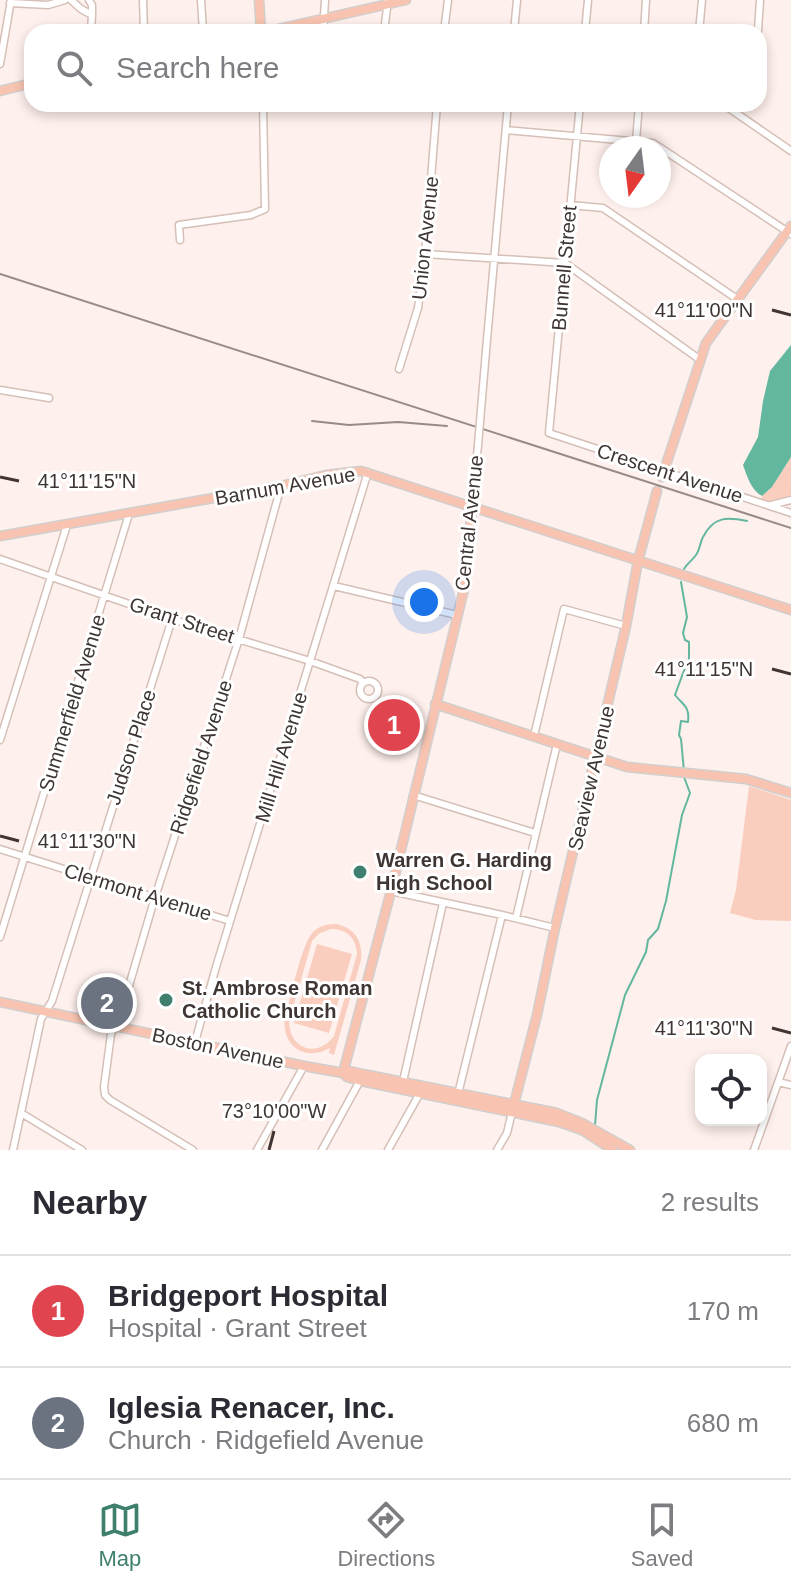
<!DOCTYPE html>
<html lang="en">
<head>
<meta charset="utf-8">
<style>
  :root { --surface:#fff; --page:#f2f2f3; --text:#2b2b33; --muted:#7c7c81; --line:#e1e1e2; --accent:#3f7f6d }
  body { margin:0; font-family:Helvetica,sans-serif; background:var(--page); color:var(--text) }
  .controls { position:absolute; right:24px; bottom:24px; display:grid; overflow:hidden; border-radius:16px; box-shadow:0 4px 12px #0003 }
  .controls button { width:72px; height:72px; display:grid; place-items:center; padding:0; border:0; border-bottom:2px solid var(--line); background:var(--surface); color:var(--text); font:40px sans-serif }
  .compass { position:absolute; left:599px; top:136px; width:72px; height:72px; border-radius:50%; background:var(--surface); box-shadow:0 4px 12px #0003; rotate:194deg }
  .you { position:absolute; left:424px; top:602px; width:28px; height:28px; margin:-20px; border:6px solid #fff; border-radius:50%; background:#1a73e8; box-shadow:0 0 0 12px #1a73e833 }
  .badge { display:grid; place-items:center; width:52px; height:52px; border-radius:50%; background:var(--accent); color:#fff; font-size:26px; font-weight:700 }
  .pin { position:absolute; translate:-50% -50%; border:4px solid #fff; box-shadow:0 2px 8px #0006 }
  .list { margin:0; padding:0; list-style:none }
  h2 { display:flex; justify-content:space-between; align-items:center; height:104px; margin:0; padding:0 32px; font-size:34px }
  h2 small { font-size:26px; font-weight:400; color:var(--muted) }
  .list li { display:grid; grid-template-columns:52px 1fr auto; gap:24px; align-items:center; box-sizing:border-box; height:112px; padding:0 32px; border-top:2px solid var(--line) }
  .list b { display:block; font-size:30px; white-space:nowrap }
  .list p { margin:0; font-size:26px; white-space:nowrap; color:var(--muted) }
  .list em { font-size:26px; font-style:normal; color:var(--muted) }
  .icon { flex:none; width:44px; height:44px; fill:none; stroke:currentColor; stroke-width:2; stroke-linecap:round; stroke-linejoin:round }
  .map { position:relative; flex:none; width:791px; height:1150px; overflow:hidden }
  .search { position:absolute; background:var(--surface); box-shadow:0 4px 12px #0003; left:24px; right:24px; top:24px; height:88px; display:flex; align-items:center; gap:20px; box-sizing:border-box; padding:0 28px; border-radius:24px; color:var(--muted); font-size:30px }
  .sheet { height:328px; background:var(--surface) }
  nav { display:flex; justify-content:space-around; align-items:center; box-sizing:border-box; height:112px; border-top:2px solid var(--line); background:var(--surface); font-size:22px; color:var(--muted) }
  nav a { display:grid; justify-items:center; gap:4px }
  nav .on { color:var(--accent) }
  .map>svg:first-child { display:block }
  .green { fill:#facebe; fill-rule:evenodd }
  .water { fill:#64b79f }
  .lines { fill:none; stroke-linecap:round; stroke-linejoin:round }
  .stream { stroke:#64b79f; stroke-width:2 }
  .minor-casing { stroke:#d5bfb7; stroke-width:9 }
  .major-casing { stroke:#d1cfce; stroke-width:11 }
  .minor { stroke:#fff; stroke-width:6 }
  .major { stroke:#f8c4b1; stroke-width:8 }
  .rail { stroke:#978b88; stroke-width:2 }
  .minor-bridge-casing { stroke:#d5bfb7; stroke-width:9; stroke-linecap:butt }
  .minor-bridge { stroke:#fff; stroke-width:6 }
  .ticks { fill:none; stroke:#3f3633; stroke-width:3 }
  .poi-dot { fill:#3f7f6d; stroke:#fff; stroke-width:3 }
  .labels { text-anchor:middle; dominant-baseline:central; stroke-width:6; stroke-linejoin:round; paint-order:stroke }
  .street-label { font-size:20px; fill:#3f3633; stroke:#fff }
  .poi-label { font-size:20px; font-weight:bold; fill:#3f3633; stroke:#fff; text-anchor:start }
  .ticks-label { font-size:20px; text-anchor:middle; fill:#3f3633; stroke:#fff; stroke-width:6; stroke-linejoin:round; paint-order:stroke }
</style>
</head>
<body>
<div class="map">
<svg width="791" height="1150" viewBox="0 0 791 1150">
  <rect width="100%" height="100%" fill="#fef0ec"/>
  <path class="green" d="M 791,457 L 791,496 L 768,502 L 761,500 L 762,496 L 772,487 Z
    M 749,786 L 791,800 L 791,921 L 756,920 L 730,913 L 736,890 Z
    M 336,924 C 355,928 363,941 361,960 L 334,1055 L 329,1053 L 330,1048 C 305,1062 281,1046 285,1017 C 291,998 301,945 313,932 C 319,926 327,924 336,924 ZM 331,929 C 347,929 356,938 357,954 L 334,1036 C 318,1058 290,1050 289,1022 L 312,941 L 320,933 Z
    M 317,944 L 352,954 L 329,1033 L 294,1023 Z"/>
  <path class="water" d="M 791,345 L 791,457 L 772,487 L 762,496 C 751,490 747,476 743,465 L 758,437 L 763,401 L 770,371 Z"/>
  <g class="lines">
    <path class="stream" d="M 684,569 C 688,562 692,561 696,555 C 700,550 700,542 703,537 C 714,516 727,517 747,521
      M 681,582 L 687,617 L 683,633 L 685,640 L 689,642 L 689,662 L 686,665 L 675,695 C 683,705 690,706 688,722 L 681,721 L 679,735 L 681,739 L 684,771
      M 595,1125 L 597,1100 L 625,995 L 646,952 L 648,940 L 658,929 L 666,901 L 682,815 L 690,793 L 684,777"/>
    <g class="minor-casing">
      <path id="minor" d="M 71,0 L 81,9 L 92,15 L 91,32
        M 89,0 L 92,5 L 92,15
        M 143,0 L 144,32
        M 201,0 L 203,32
        M 10,3 L 48,5 L 65,0
        M 758,31 L 760,0
        M 323,32 L 325,0
        M 384,32 L 388,0
        M 444,32 L 448,0
        M 514,32 L 517,0
        M 585,32 L 588,0
        M 644,32 L 646,0
        M 699,32 L 702,0
        M 0,64 L 11,0
        M 580,104 L 549,433 L 791,513
        M 723,104 L 791,151
        M 506,130 L 653,143 L 791,234
        M 636,141 L 639,104
        M 570,205 L 603,208 L 737,299
        M 180,240 L 179,225 L 251,215 L 265,209 L 263,104
        M 425,254 L 565,263 L 699,359
        M 486,351 L 508,104
        M 399,369 L 418,308 L 425,254 L 437,104
        M 0,390 L 49,398
        M 771,505 L 791,500
        M 472,508 L 478,445
        M 0,559 L 172,619 L 310,661 L 360,679 L 363,683
        M 334,586 L 457,615
        M360 690a9 9 0 1 1 18 0a9 9 0 1 1-18 0Z
        M 534,736 L 564,609 L 626,626
        M 0,740 L 67,525
        M 413,795 L 535,833
        M 0,849 L 230,921
        M 391,891 L 502,915 L 555,928
        M 516,918 L 557,744
        M 0,937 L 129,514
        M 195,1042 L 216,967 L 368,472
        M 778,1082 L 791,1085
        M 402,1086 L 443,903
        M 458,1094 L 502,915
        M 21,1113 L 82,1150
        M 13,1150 L 41,1019 L 52,1001 L 172,619
        M 193,1150 L 110,1100 L 105,1095 L 104,1087 L 111,1034 L 121,1013 L 155,897 L 239,639 L 281,486
        M 257,1150 L 304,1066
        M 322,1150 L 362,1077
        M 388,1150 L 420,1093
        M 497,1150 L 507,1133 L 512,1112
        M 754,1150 L 791,1046"/>
    </g>
    <g class="major-casing">
      <path id="major" d="M 259,0 L 261,32
        M 265,32 L 406,0
        M 0,91 L 32,83
        M 662,477 L 706,343 L 791,226
        M 0,536 L 281,486 L 326,475 L 361,471 L 791,610
        M 435,704 L 627,767 L 746,779 L 791,793
        M 0,1002 L 304,1066 L 343,1073 L 350,1071 L 363,1074 L 557,1113 L 582,1123 L 630,1150
        M 343,1073 L 391,891 L 464,589 L 472,508
        M 343,1073 L 347,1077 L 361,1081 L 559,1122 L 582,1130 L 613,1150
        M 512,1112 L 537,1015 L 555,928 L 626,626 L 638,561 L 657,491"/>
    </g>
    <use href="#minor" class="minor"/>
    <use href="#major" class="major"/>
    <path class="rail" d="M 0,274 L 791,528
      M 312,421 L 349,425 L 398,422 L 447,426"/>
    <g class="minor-bridge-casing">
      <path id="minor-bridge" d="M 478,445 L 486,351"/>
    </g>
    <use href="#minor-bridge" class="minor-bridge"/>
  </g>
  <path class="ticks" d="M 772,310 L 791,315M 0,477 L 19,481M 772,669 L 791,674M 0,836 L 19,841M 772,1028 L 791,1033M 269,1150 L 274,1131"/>
  <g class="poi-dot">
    <circle cx="360" cy="872" r="8"/>
    <circle cx="166" cy="1000" r="8"/>
  </g>
  <g class="labels">
    <g class="street-label">
      <text transform="translate(425 238) rotate(-84)">Union Avenue</text>
      <text transform="translate(564 268) rotate(-85)">Bunnell Street</text>
      <text transform="translate(670 473) rotate(18)">Crescent Avenue</text>
      <text transform="translate(285 486) rotate(-10)">Barnum Avenue</text>
      <text transform="translate(469 523) rotate(-84)">Central Avenue</text>
      <text transform="translate(182 620) rotate(18)">Grant Street</text>
      <text transform="translate(72 703) rotate(-73)">Summerfield Avenue</text>
      <text transform="translate(131 747) rotate(-72)">Judson Place</text>
      <text transform="translate(201 757) rotate(-72)">Ridgefield Avenue</text>
      <text transform="translate(281 757) rotate(-73)">Mill Hill Avenue</text>
      <text transform="translate(591 778) rotate(-77)">Seaview Avenue</text>
      <text transform="translate(138 892) rotate(17)">Clermont Avenue</text>
      <text transform="translate(218 1048) rotate(12)">Boston Avenue</text>
    </g>
    <g class="poi-label">
      <text x="376" y="860">Warren G. Harding<tspan x="376" dy="23">High School</tspan></text>
      <text x="182" y="988">St. Ambrose Roman<tspan x="182" dy="23">Catholic Church</tspan></text>
    </g>
  </g>
  <g class="ticks-label">
    <text x="704" y="317">41°11'00"N</text>
    <text x="87" y="488">41°11'15"N</text>
    <text x="704" y="676">41°11'15"N</text>
    <text x="87" y="848">41°11'30"N</text>
    <text x="704" y="1035">41°11'30"N</text>
    <text x="274" y="1118">73°10'00"W</text>
  </g>
</svg>
<div class="controls">
<button><svg class="icon" aria-label="locate" viewBox="0 0 24 24"><circle cx="12" cy="12" r="6"/><path d="M12 2v4M12 18v4M2 12h4M18 12h4"/></svg></button>
</div>
<svg class="compass" viewBox="-18 -18 36 36"><path d="M0-13l5 13h-10z" fill="#e53935"/><path d="M0 13l5-13h-10z" fill="#7c7c81"/></svg>
<div class="you"></div>
<div class="pin badge" style="left:394px;top:725px;background:#e0444e">1</div>
<div class="pin badge" style="left:107px;top:1003px;background:#6b7280">2</div>
<div class="search"><svg class="icon" aria-label="search" viewBox="0 0 24 24"><circle cx="10" cy="10" r="6"/><path d="M15 15l6 6"/></svg>Search here</div>
</div>
<section class="sheet">
<h2>Nearby<small>2 results</small></h2>
<ul class="list">
<li><span class="badge" style="background:#e0444e">1</span><div><b>Bridgeport Hospital</b><p>Hospital · Grant Street</p></div><em>170 m</em></li>
<li><span class="badge" style="background:#6b7280">2</span><div><b>Iglesia Renacer, Inc.</b><p>Church · Ridgefield Avenue</p></div><em>680 m</em></li>
</ul>
</section>
<nav>
<a class="on"><svg class="icon" aria-label="map" viewBox="0 0 24 24"><path d="M3 6l6-2 6 2 6-2v14l-6 2-6-2-6 2zM9 4v14M15 6v14"/></svg>Map</a>
<a><svg class="icon" aria-label="directions" viewBox="0 0 24 24"><path d="M12 3l9 9-9 9-9-9zM9 14v-3h6M13 9l2 2-2 2"/></svg>Directions</a>
<a><svg class="icon" aria-label="saved" viewBox="0 0 24 24"><path d="M7 4h10v16l-5-4-5 4z"/></svg>Saved</a>
</nav>
</body>
</html>
